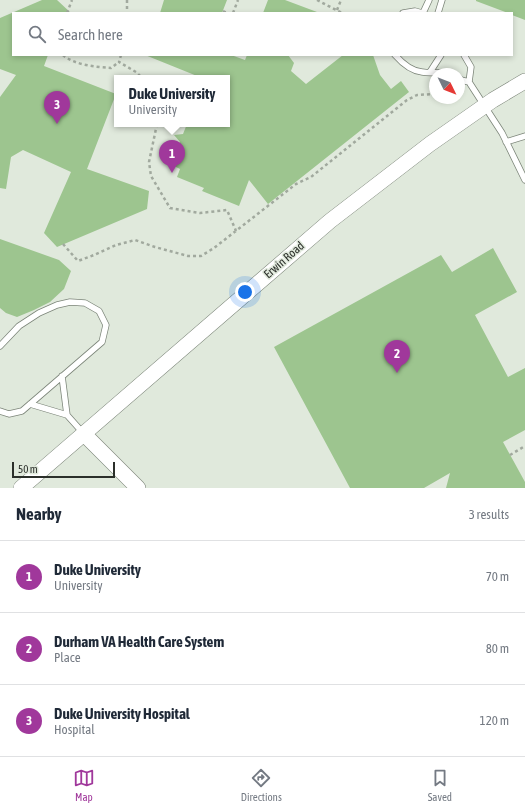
<!DOCTYPE html>
<html lang="en">
<head>
<meta charset="utf-8">
<style>
  :root { --surface:#fff; --page:#f6f6f7; --text:#1f2937; --muted:#747a83; --line:#e0e1e3; --accent:#a0389b }
  body { margin:0; font-family:"Asap Condensed",sans-serif; background:var(--page); color:var(--text) }
  .compass { position:absolute; left:429px; top:68px; width:36px; height:36px; border-radius:50%; background:var(--surface); box-shadow:0 2px 6px #0003; rotate:133deg }
  .scale { position:absolute; left:12px; bottom:10px; width:103px; box-sizing:border-box; padding-left:4px; border:2px solid #2b2f2a; border-top:0; font-size:11px; line-height:14px; white-space:nowrap; color:#2b2f2a; -webkit-text-stroke:3px #e0e9dc; paint-order:stroke }
  .you { position:absolute; left:245px; top:292px; width:14px; height:14px; margin:-10px; border:3px solid #fff; border-radius:50%; background:#1a73e8; box-shadow:0 0 0 6px #1a73e833 }
  .badge { display:grid; place-items:center; width:26px; height:26px; border-radius:50%; background:var(--accent); color:#fff; font-size:13px; font-weight:700 }
  .pin { position:absolute; translate:-50% -33px; filter:drop-shadow(0 1px 2px #0008) }
  .pin::after { content:''; position:absolute; top:21px; width:14px; height:12px; background:inherit; clip-path:polygon(0 0,100% 0,50% 100%) }
  .popup { position:absolute; left:114px; top:75px; width:116px; height:52px; box-sizing:border-box; display:grid; place-content:center; border-radius:0px; background:var(--surface); filter:drop-shadow(0 1px 3px #0005); font-size:13px; white-space:nowrap; color:var(--muted) }
  .popup b { font-size:15px; color:var(--text) }
  .popup::after { content:''; position:absolute; left:50%; top:100%; margin-left:-8px; border:8px solid transparent; border-top-color:var(--surface) }
  .list { margin:0; padding:0; list-style:none }
  h2 { display:flex; justify-content:space-between; align-items:center; height:52px; margin:0; padding:0 16px; font-size:17px }
  h2 small { font-size:13px; font-weight:400; color:var(--muted) }
  .list li { display:grid; grid-template-columns:26px 1fr auto; gap:12px; align-items:center; box-sizing:border-box; height:72px; padding:0 16px; border-top:1px solid var(--line) }
  .list b { display:block; font-size:15px; white-space:nowrap }
  .list p { margin:0; font-size:13px; white-space:nowrap; color:var(--muted) }
  .list em { font-size:13px; font-style:normal; color:var(--muted) }
  .icon { flex:none; width:22px; height:22px; fill:none; stroke:currentColor; stroke-width:2; stroke-linecap:round; stroke-linejoin:round }
  .map { position:relative; flex:none; width:525px; height:488px; overflow:hidden }
  .search { position:absolute; background:var(--surface); box-shadow:0 2px 6px #0003; left:12px; right:12px; top:12px; height:44px; display:flex; align-items:center; gap:10px; box-sizing:border-box; padding:0 14px; border-radius:0px; color:var(--muted); font-size:15px }
  .sheet { height:268px; background:var(--surface) }
  nav { display:flex; justify-content:space-around; align-items:center; box-sizing:border-box; height:56px; border-top:1px solid var(--line); background:var(--surface); font-size:11px; color:var(--muted) }
  nav a { display:grid; justify-items:center; gap:2px }
  nav .on { color:var(--accent) }
  .map>svg:first-child { display:block }
  .building { fill:#9dc58f }
  .lines { fill:none; stroke-linecap:round; stroke-linejoin:round }
  .service-casing { stroke:#7c8579; stroke-width:7 }
  .secondary-casing { stroke:#7c8579; stroke-width:16 }
  .path { stroke:#a1a99e; stroke-width:2.5; stroke-dasharray:3 3; stroke-linecap:butt }
  .service { stroke:#fff; stroke-width:5.5 }
  .secondary { stroke:#fff; stroke-width:15 }
  .labels { text-anchor:middle; dominant-baseline:central; stroke-width:3; stroke-linejoin:round; paint-order:stroke }
  .street-label { font-size:12px; fill:#2b2f2a; stroke:#e0e9dc }
</style>
</head>
<body>
<div class="map">
<svg width="525" height="488" viewBox="0 0 525 488">
  <rect width="100%" height="100%" fill="#e0e9dc"/>
  <path class="building" d="M 42,0 L 57,0 L 71,13 L 13,13 L 13,55 L 48,55 L 44,66 L 116,94 L 87,169 L 149,191 L 147,209 L 57,247 L 44,233 L 71,172 L 23,150 L 11,157 L 6,189 L 0,188 L 0,97 L 16,75 L 0,69 L 0,18 Z
    M 164,0 L 227,0 L 222,13 L 160,13 Z
    M 268,0 L 285,0 L 317,12 L 316,13 L 263,13 Z
    M 476,0 L 525,0 L 525,20 L 512,15 L 512,13 L 508,13 L 476,1 Z
    M 145,55 L 231,55 L 245,60 L 247,55 L 288,55 L 294,63 L 291,71 L 306,84 L 343,55 L 373,55 L 380,75 L 391,89 L 401,81 L 409,92 L 268,204 L 249,180 L 239,206 L 202,191 L 204,188 L 177,177 L 180,169 L 172,165 L 180,142 L 174,135 L 183,134 L 187,124 L 227,124 L 227,78 L 202,78 Z
    M 0,239 L 59,260 L 71,271 L 64,289 L 50,302 L 34,310 L 17,317 L 6,313 L 0,308 Z
    M 493,248 L 517,292 L 475,315 L 508,377 L 525,368 L 525,430 L 503,442 L 525,482 L 525,488 L 446,488 L 450,473 L 424,488 L 350,488 L 274,347 L 441,255 L 452,272 Z"/>
  <g class="lines">
    <g class="service-casing">
      <path id="service" d="M 403,13 L 415,11 L 422,13
        M 423,13 L 429,0
        M 438,13 L 442,0
        M 395,55 C 402,63 411,71 422,72 C 432,74 440,71 452,74
        M 430,72 L 441,55
        M 459,78 L 461,80 L 469,82 L 471,67 L 464,55
        M 469,82 L 502,133 L 525,180
        M 506,142 L 525,136
        M 0,346 L 19,326 L 39,313 L 57,305 L 70,302 L 85,303 L 99,311 L 106,325 L 102,342 L 22,411 L 9,414 L 0,411
        M 30,404 L 67,415 L 62,376
        M 67,415 L 84,434"/>
    </g>
    <g class="secondary-casing">
      <path id="secondary" d="M 84,434 L 138,488
        M 21,488 L 330,221 L 430,144 L 493,100 L 525,81"/>
    </g>
    <path class="path" d="M 127,0 L 127,13
      M 317,0 L 342,13
      M 337,10 L 341,0
      M 223,11 L 227,13
      M 67,13 L 72,0
      M 233,13 L 238,0
      M 63,55 C 74,65 96,67 111,68 L 119,62
      M 121,55 L 119,62 L 136,72 L 142,78
      M 157,124 L 149,162 L 151,176 L 170,208 L 200,213 L 227,210 L 236,231
      M 63,244 L 78,261 L 94,255 L 116,245 L 135,240 L 155,247 L 188,256 L 201,256 L 214,248 L 296,184 L 311,177 L 407,100 L 417,95 L 435,94
      M 510,455 L 525,446"/>
    <use href="#service" class="service"/>
    <use href="#secondary" class="secondary"/>
  </g>
  <g class="labels">
    <g class="street-label">
      <text transform="translate(284 260) rotate(-41)">Erwin Road</text>
    </g>
  </g>
</svg>
<svg class="compass" viewBox="-18 -18 36 36"><path d="M0-13l5 13h-10z" fill="#e53935"/><path d="M0 13l5-13h-10z" fill="#747a83"/></svg>
<div class="scale">50 m</div>
<div class="you"></div>
<div class="pin badge" style="left:172px;top:173px">1</div>
<div class="popup"><b>Duke University</b>University</div>
<div class="pin badge" style="left:397px;top:373px">2</div>
<div class="pin badge" style="left:57px;top:124px">3</div>
<div class="search"><svg class="icon" aria-label="search" viewBox="0 0 24 24"><circle cx="10" cy="10" r="6"/><path d="M15 15l6 6"/></svg>Search here</div>
</div>
<section class="sheet">
<h2>Nearby<small>3 results</small></h2>
<ul class="list">
<li><span class="badge">1</span><div><b>Duke University</b><p>University</p></div><em>70 m</em></li>
<li><span class="badge">2</span><div><b>Durham VA Health Care System</b><p>Place</p></div><em>80 m</em></li>
<li><span class="badge">3</span><div><b>Duke University Hospital</b><p>Hospital</p></div><em>120 m</em></li>
</ul>
</section>
<nav>
<a class="on"><svg class="icon" aria-label="map" viewBox="0 0 24 24"><path d="M3 6l6-2 6 2 6-2v14l-6 2-6-2-6 2zM9 4v14M15 6v14"/></svg>Map</a>
<a><svg class="icon" aria-label="directions" viewBox="0 0 24 24"><path d="M12 3l9 9-9 9-9-9zM9 14v-3h6M13 9l2 2-2 2"/></svg>Directions</a>
<a><svg class="icon" aria-label="saved" viewBox="0 0 24 24"><path d="M7 4h10v16l-5-4-5 4z"/></svg>Saved</a>
</nav>
</body>
</html>
